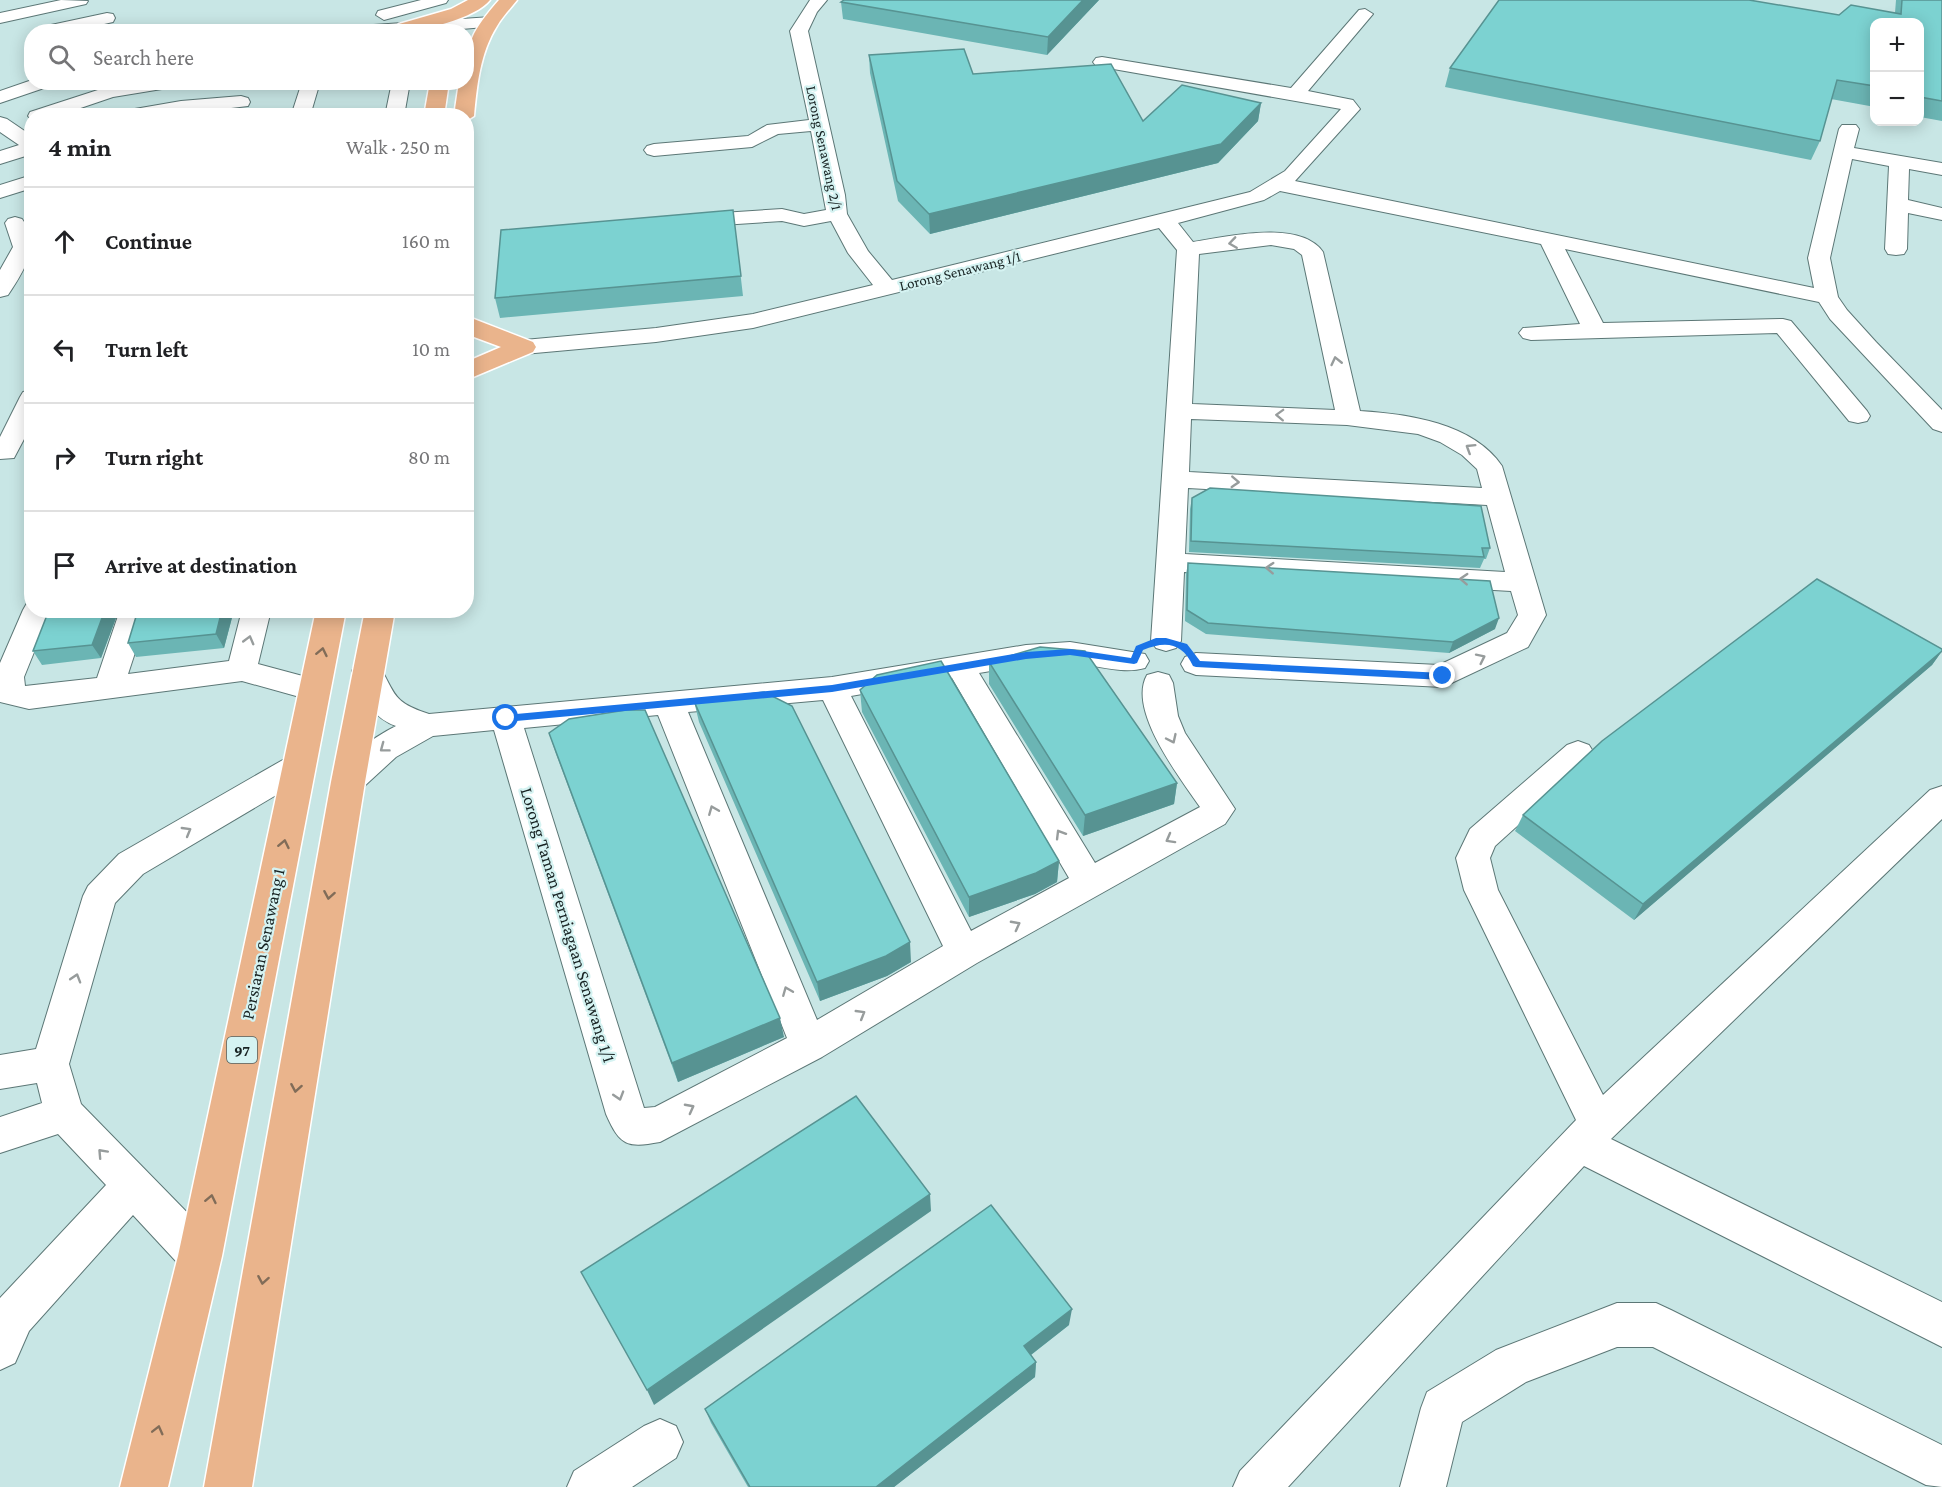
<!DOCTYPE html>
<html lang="en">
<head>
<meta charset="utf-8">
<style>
  :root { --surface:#fff; --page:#f2f2f2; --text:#202124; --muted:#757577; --line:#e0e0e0 }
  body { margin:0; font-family:"Crimson Pro",serif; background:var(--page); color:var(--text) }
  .controls { position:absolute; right:18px; top:18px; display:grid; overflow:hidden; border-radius:12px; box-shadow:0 3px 15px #0003 }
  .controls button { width:54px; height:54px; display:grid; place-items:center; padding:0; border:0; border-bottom:2px solid var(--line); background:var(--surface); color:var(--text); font:30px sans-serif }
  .stop { position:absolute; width:18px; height:18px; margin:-14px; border:4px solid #1a73e8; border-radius:50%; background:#fff }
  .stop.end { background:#1a73e8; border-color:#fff; box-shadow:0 2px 6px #0008 }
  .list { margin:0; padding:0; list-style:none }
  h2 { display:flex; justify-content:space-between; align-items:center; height:78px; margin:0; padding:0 24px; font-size:26px }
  h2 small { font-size:20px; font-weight:400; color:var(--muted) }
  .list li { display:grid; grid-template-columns:39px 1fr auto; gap:18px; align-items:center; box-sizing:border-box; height:108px; padding:0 24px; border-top:2px solid var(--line) }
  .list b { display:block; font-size:22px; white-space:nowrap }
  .list em { font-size:20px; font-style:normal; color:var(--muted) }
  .icon { flex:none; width:33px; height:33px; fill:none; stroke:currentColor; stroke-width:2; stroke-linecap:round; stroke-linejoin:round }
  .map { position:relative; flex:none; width:1942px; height:1487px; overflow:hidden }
  .search { position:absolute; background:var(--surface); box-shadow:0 3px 15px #0003; left:24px; top:24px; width:450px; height:66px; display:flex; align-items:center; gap:15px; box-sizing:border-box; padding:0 21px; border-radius:24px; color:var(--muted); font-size:22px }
  .panel { position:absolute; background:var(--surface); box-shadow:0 3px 15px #0003; left:24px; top:108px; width:450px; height:510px; border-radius:24px }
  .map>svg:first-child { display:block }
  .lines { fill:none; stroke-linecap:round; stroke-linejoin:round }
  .minor-casing { stroke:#5c7776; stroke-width:2 }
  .major-casing { stroke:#fff; stroke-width:3 }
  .minor { fill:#fff; fill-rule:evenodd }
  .major { fill:#eab48c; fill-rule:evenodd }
  .wall { fill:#6bb5b4 }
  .shaded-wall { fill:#579392 }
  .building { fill:#7cd2d1; stroke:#579392; stroke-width:1.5 }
  .oneway { stroke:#979c9c }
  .oneway2 { stroke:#816c58 }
  .route { fill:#1a73e8 }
  .labels { text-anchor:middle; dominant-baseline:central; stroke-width:4.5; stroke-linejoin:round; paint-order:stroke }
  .far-street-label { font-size:15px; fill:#182323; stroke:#d5f3f2 }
  .shield { fill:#d5f3f2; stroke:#516161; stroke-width:1.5 }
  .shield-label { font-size:16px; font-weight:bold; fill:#182323 }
  .street-label { font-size:18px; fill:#182323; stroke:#d5f3f2 }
</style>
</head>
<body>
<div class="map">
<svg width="1942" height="1487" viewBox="0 0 1942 1487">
  <rect width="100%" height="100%" fill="#c8e6e5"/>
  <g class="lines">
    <g class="minor-casing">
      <path id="minor" d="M 61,0 L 88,1 L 86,4 L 0,23 L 0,13 Z
        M 421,0 L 448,0 L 446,3 L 384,20 L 376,15 L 378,11 Z
        M 810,0 L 827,0 L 817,12 L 808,31 L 845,195 L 847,214 L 868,251 L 892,280 L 1250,192 L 1285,171 L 1341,109 L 1102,67 L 1096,66 L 1093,62 L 1096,58 L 1102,57 L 1291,88 L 1359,10 L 1365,9 L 1373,14 L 1308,91 L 1353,100 L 1360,109 L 1295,181 L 1814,288 L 1808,258 L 1839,129 L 1842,125 L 1856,125 L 1859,129 L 1854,148 L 1942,163 L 1942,175 L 1909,169 L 1908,200 L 1942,208 L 1942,220 L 1908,213 L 1907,249 L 1904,254 L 1896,255 L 1888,254 L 1885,249 L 1889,166 L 1852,159 L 1830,258 L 1838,297 L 1847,310 L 1876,342 L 1942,410 L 1942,432 L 1933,429 L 1830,319 L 1819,302 L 1565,249 L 1603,323 L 1783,319 L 1791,321 L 1867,411 L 1870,416 L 1867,421 L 1858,423 L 1849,421 L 1777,333 L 1531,340 L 1523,338 L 1519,333 L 1523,328 L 1580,324 L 1541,244 L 1280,191 L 1264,200 L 1178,223 L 1193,242 C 1226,237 1300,219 1323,252 L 1360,411 C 1408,414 1473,423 1502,466 L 1546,615 L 1528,647 L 1443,687 L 1196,675 L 1185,671 L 1181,664 L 1185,657 L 1196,653 L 1439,665 L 1507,633 L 1518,615 L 1511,591 L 1184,572 L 1181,641 L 1176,648 L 1166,651 L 1156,648 L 1151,641 L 1177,250 L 1159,228 L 753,328 L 656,342 L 524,354 L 516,352 L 512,347 L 516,342 L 524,340 L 656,328 L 753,314 L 873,285 L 848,253 L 831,221 L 804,226 L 782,221 L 691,227 L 684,225 L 681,221 L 684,217 L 691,215 L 782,209 L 804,214 L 826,210 L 811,131 L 778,134 L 752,147 L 654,156 L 647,154 L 644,150 L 647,146 L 654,144 L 748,136 L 767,125 L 809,120 L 790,31 ZM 1271,245 L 1294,249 L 1302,255 L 1335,410 L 1192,404 L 1199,254 ZM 1191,419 L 1347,425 L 1418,434 L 1440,442 L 1462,455 L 1477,469 L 1482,488 L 1189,472 ZM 1188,488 L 1487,505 L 1505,572 L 1185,554 Z
        M 107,13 L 113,14 L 115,18 L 113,22 L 69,32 L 35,32 L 37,28 Z
        M 491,17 L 497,18 L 499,22 L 497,26 L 426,32 L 336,32 L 344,27 Z
        M 32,80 L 32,82 L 53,82 L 50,86 L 0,103 L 0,91 Z
        M 136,82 L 183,82 L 174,87 L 113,97 L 57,116 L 32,116 L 32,120 L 28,116 L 30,112 L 104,88 Z
        M 302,82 L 320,82 L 310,116 L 291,116 Z
        M 392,82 L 410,82 L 404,116 L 385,116 Z
        M 241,96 L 248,98 L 250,102 L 248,106 L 164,116 L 120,116 L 122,112 L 129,110 L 181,101 Z
        M 0,117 L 7,119 L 32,136 L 32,154 L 0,164 L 0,151 L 19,145 L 0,132 Z
        M 32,175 L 32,188 L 0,198 L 0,185 Z
        M 15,217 L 22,219 C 41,245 24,271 8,295 L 0,297 L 0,270 L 13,247 L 5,223 L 8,219 Z
        M 32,390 L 32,424 L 14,458 L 0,459 L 0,437 L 20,397 L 23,392 Z
        M 32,602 L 32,610 L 51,610 L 24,677 L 25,686 L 97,678 L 120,610 L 149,610 L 128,674 L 229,661 L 242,610 L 271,610 L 258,664 L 325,682 L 329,690 L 325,698 L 314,701 L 242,681 L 29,709 L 0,702 L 0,663 L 23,610 L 27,603 Z
        M 1070,642 L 1145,654 L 1149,661 L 1145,668 C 1121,675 1095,664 1071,663 C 1041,661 1009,668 979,673 L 1095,863 L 1200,807 C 1180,778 1127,710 1147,675 L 1158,672 L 1169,675 L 1173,683 L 1178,716 L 1185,733 L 1235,809 L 1225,824 L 977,963 L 822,1057 L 660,1142 C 627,1148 620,1146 606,1114 L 494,730 L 433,736 L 396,757 L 359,791 L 348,794 L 337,791 L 332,782 C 345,758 372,738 396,726 C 370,717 363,695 352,671 L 356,663 L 367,660 L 378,663 C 396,695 392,702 429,714 L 832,677 L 1026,645 ZM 952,678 L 1069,878 L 971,931 L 851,696 ZM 823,700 L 943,946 L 817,1020 L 688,712 ZM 658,715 L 787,1038 L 655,1107 L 644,1108 L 524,728 Z
        M 1578,741 L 1589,745 L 1594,753 L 1589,761 L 1495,846 L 1490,858 L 1498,890 L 1603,1095 L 1930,790 L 1942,786 L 1942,819 L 1611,1139 L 1942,1302 L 1942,1347 L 1584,1166 L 1288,1487 L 1233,1487 L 1240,1471 L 1576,1120 L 1464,890 L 1456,858 L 1470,829 L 1567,745 Z
        M 299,754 L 310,757 L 315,766 L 310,775 L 143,874 L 115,903 L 69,1064 L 81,1104 L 215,1241 L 221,1256 L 215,1271 L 200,1277 L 185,1271 L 133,1215 L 29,1331 L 15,1363 L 0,1370 L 0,1298 L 106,1185 L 58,1134 L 0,1153 L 0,1117 L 42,1103 L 37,1083 L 0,1089 L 0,1055 L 36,1049 L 83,896 L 88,886 L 119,854 L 288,757 Z
        M 1617,1303 L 1656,1303 L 1671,1310 L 1942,1445 L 1942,1487 L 1926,1485 L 1653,1347 L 1617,1347 L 1526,1382 L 1462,1422 L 1446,1487 L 1400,1487 L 1421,1408 L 1427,1392 L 1496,1350 Z
        M 660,1419 L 676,1426 L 683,1442 L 676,1458 L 632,1487 L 567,1487 L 574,1471 L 644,1426 Z"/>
    </g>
    <g class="major-casing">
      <path id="major" d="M 468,0 L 490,0 C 476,18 421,32 398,32 L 396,28 L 399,24 L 451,9 Z
        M 499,0 L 517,0 C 510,9 502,17 497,26 C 480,53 477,85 474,116 L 466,121 L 466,116 L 454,116 L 459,82 L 466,82 C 466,42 472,31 499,0 Z
        M 430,82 L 449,82 L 444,116 L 424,116 Z
        M 466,316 L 533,342 L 536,347 L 533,352 L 466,380 L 466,362 L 501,347 L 466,334 Z
        M 316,610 L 346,610 L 222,1256 L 168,1487 L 120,1487 L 178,1256 Z
        M 365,610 L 395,610 L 365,782 L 252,1487 L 204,1487 L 331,782 Z"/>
    </g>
    <use href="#minor" class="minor"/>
    <use href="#major" class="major"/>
  </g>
  <path class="wall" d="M 1099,0 L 1047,55 L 843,19 L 841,2 Z
    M 1896,0 L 1942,0 L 1942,121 L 1920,117 L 1920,22 L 1875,22 L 1875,107 L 1831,99 L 1820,141 L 1811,160 L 1445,87 L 1450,68 L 1839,15 L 1895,13 Z
    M 869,55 L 973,74 L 1143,121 L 1261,103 L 1258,121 L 1218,163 L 930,234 L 898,201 L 870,73 Z
    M 733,210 L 743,296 L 500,318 L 495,298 Z
    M 1192,498 L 1490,548 L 1486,559 L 1484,559 L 1480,568 L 1189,552 L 1190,509 Z
    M 1188,563 L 1495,629 L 1449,653 L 1206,634 L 1185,621 L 1186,574 Z
    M 119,610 L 101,658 L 42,665 L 33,651 Z
    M 138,610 L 234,610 L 224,648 L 136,657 L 128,643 Z
    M 1942,649 L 1942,651 L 1932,665 L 1634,920 L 1515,831 L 1523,815 Z
    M 989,662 L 1177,783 L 1174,804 L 1083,836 L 989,684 Z
    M 860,690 L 1059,861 L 1057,882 L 1035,894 L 969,917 L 862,712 Z
    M 694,701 L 911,962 L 887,976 L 820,1001 L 699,722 Z
    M 549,733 L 784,1037 L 678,1082 L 556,754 Z
    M 1069,1325 L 1031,1355 L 1036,1362 L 1035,1377 L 894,1487 L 748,1487 L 711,1423 L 705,1409 Z"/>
  <path class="shaded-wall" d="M 1083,0 L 1099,0 L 1047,55 L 1048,37 Z
    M 1261,103 L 1258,121 L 1218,163 L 930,234 L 929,214 Z
    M 105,610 L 119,610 L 101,658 L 92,645 Z
    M 222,610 L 234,610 L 224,648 L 216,634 Z
    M 1499,618 L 1495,629 L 1449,653 L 1453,642 Z
    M 1942,651 L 1932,665 L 1634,920 L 1643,904 Z
    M 1177,783 L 1174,804 L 1083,836 L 1085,815 Z
    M 1059,861 L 1057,882 L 1035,894 L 969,917 L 969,897 Z
    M 910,942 L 911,962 L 887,976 L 820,1001 L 817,982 Z
    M 780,1018 L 784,1037 L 678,1082 L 672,1063 Z
    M 930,1194 L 931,1211 L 654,1405 L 647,1390 Z
    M 1072,1309 L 1069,1325 L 1023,1361 L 1024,1346 Z
    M 1036,1362 L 1035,1377 L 894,1487 L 876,1487 Z"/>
  <path class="building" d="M 844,0 L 1083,0 L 1048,37 L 841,2 Z
    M 1499,0 L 1749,0 L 1839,15 L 1851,5 L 1901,14 L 1902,0 L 1942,0 L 1942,101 L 1920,97 L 1920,22 L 1875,22 L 1875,86 L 1837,80 L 1820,141 L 1450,68 Z
    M 964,49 L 973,74 L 1111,64 L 1143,121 L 1182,85 L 1261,103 L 1221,144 L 929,214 L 897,181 L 869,55 Z
    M 733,210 L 741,276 L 495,298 L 501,230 Z
    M 1210,488 L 1481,506 L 1490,548 L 1482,548 L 1484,557 L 1191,541 L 1192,498 Z
    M 1188,563 L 1490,581 L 1499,618 L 1453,642 L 1208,623 L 1187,610 Z
    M 1817,579 L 1942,649 L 1942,651 L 1643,904 L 1523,815 L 1602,741 Z
    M 49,610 L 105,610 L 92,645 L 33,651 Z
    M 138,610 L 222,610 L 216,634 L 128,643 Z
    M 1040,647 L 1085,651 L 1177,783 L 1085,815 L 989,662 Z
    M 941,661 L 1059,861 L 1036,873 L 969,897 L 860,690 L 877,675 Z
    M 764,692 L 792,706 L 910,942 L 886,956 L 817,982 L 694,701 Z
    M 626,710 L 645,710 L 780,1018 L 672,1063 L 549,733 L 569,719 Z
    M 856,1096 L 930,1194 L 647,1390 L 581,1272 Z
    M 991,1205 L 1072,1309 L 1024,1346 L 1036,1362 L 876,1487 L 750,1487 L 705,1409 Z"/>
  <defs><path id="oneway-chevron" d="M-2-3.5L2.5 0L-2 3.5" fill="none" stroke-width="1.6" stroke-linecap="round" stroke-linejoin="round" transform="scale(1.5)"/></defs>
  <g class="oneway">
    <use href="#oneway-chevron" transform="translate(1233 243) rotate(172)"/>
    <use href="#oneway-chevron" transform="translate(1336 361) rotate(-103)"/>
    <use href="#oneway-chevron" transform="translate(1280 415) rotate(-178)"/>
    <use href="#oneway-chevron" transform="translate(1470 448) rotate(-148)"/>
    <use href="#oneway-chevron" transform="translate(1235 482) rotate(3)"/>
    <use href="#oneway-chevron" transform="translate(1270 568) rotate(-177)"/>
    <use href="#oneway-chevron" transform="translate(1464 579) rotate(-177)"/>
    <use href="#oneway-chevron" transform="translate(249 640) rotate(-75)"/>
    <use href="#oneway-chevron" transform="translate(1481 658) rotate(-26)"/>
    <use href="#oneway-chevron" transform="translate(1172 739) rotate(65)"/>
    <use href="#oneway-chevron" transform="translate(384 748) rotate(143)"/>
    <use href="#oneway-chevron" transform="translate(713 810) rotate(-112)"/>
    <use href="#oneway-chevron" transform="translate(187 831) rotate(-30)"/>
    <use href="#oneway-chevron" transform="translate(1060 834) rotate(-121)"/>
    <use href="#oneway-chevron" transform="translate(1170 839) rotate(151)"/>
    <use href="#oneway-chevron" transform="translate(1016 925) rotate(-28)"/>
    <use href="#oneway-chevron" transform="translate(76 978) rotate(-73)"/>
    <use href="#oneway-chevron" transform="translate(787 991) rotate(-112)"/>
    <use href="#oneway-chevron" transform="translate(861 1014) rotate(-31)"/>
    <use href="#oneway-chevron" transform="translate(619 1096) rotate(73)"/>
    <use href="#oneway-chevron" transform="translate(690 1108) rotate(-28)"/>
    <use href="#oneway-chevron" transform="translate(102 1153) rotate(-133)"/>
  </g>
  <g class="oneway2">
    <use href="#oneway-chevron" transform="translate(322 652) rotate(-78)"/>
    <use href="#oneway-chevron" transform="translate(284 844) rotate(-78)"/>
    <use href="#oneway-chevron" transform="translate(329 895) rotate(100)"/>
    <use href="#oneway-chevron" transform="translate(296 1088) rotate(100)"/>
    <use href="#oneway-chevron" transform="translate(211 1199) rotate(-78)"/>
    <use href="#oneway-chevron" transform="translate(263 1280) rotate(100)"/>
    <use href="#oneway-chevron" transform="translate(158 1430) rotate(-76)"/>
  </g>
  <path class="route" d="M 1166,638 L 1187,644 L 1200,661 L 1443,673 L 1447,676 L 1443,680 L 1196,667 L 1193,666 C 1182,642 1165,641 1143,650 L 1137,663 L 1134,664 L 1070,655 L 1026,659 L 832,692 L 506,722 L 501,718 L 506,715 L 832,685 L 1026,652 L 1070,649 L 1131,658 L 1136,646 L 1156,638 Z"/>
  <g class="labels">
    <g class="far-street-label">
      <text transform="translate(824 148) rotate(78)">Lorong Senawang 2/1</text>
      <text transform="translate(960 271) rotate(-14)">Lorong Senawang 1/1</text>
    </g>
    <rect class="shield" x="227" y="1037" width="30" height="26" rx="4.5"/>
    <g class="shield-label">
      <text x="242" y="1050">97</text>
    </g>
    <g class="street-label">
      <text transform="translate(568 925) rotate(73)">Lorong Taman Perniagaan Senawang 1/1</text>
      <text transform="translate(263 944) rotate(-78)">Persiaran Senawang 1</text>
    </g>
  </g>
</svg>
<div class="controls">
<button>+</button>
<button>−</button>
</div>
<div class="stop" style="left:506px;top:718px"></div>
<div class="stop end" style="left:1443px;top:676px"></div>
<div class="search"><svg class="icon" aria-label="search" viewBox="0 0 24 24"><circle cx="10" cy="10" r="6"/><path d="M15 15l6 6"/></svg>Search here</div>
<section class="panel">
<h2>4 min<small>Walk · 250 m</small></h2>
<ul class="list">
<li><svg class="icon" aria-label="ahead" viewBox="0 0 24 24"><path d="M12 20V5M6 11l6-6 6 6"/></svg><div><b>Continue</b></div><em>160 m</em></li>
<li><svg class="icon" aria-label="left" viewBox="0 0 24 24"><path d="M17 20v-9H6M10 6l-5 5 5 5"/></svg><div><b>Turn left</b></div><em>10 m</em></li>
<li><svg class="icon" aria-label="right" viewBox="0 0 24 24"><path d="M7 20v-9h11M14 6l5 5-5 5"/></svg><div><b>Turn right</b></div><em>80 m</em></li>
<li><svg class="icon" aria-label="arrive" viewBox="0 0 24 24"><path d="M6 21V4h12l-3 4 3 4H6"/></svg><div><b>Arrive at destination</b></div></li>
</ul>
</section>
</div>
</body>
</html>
